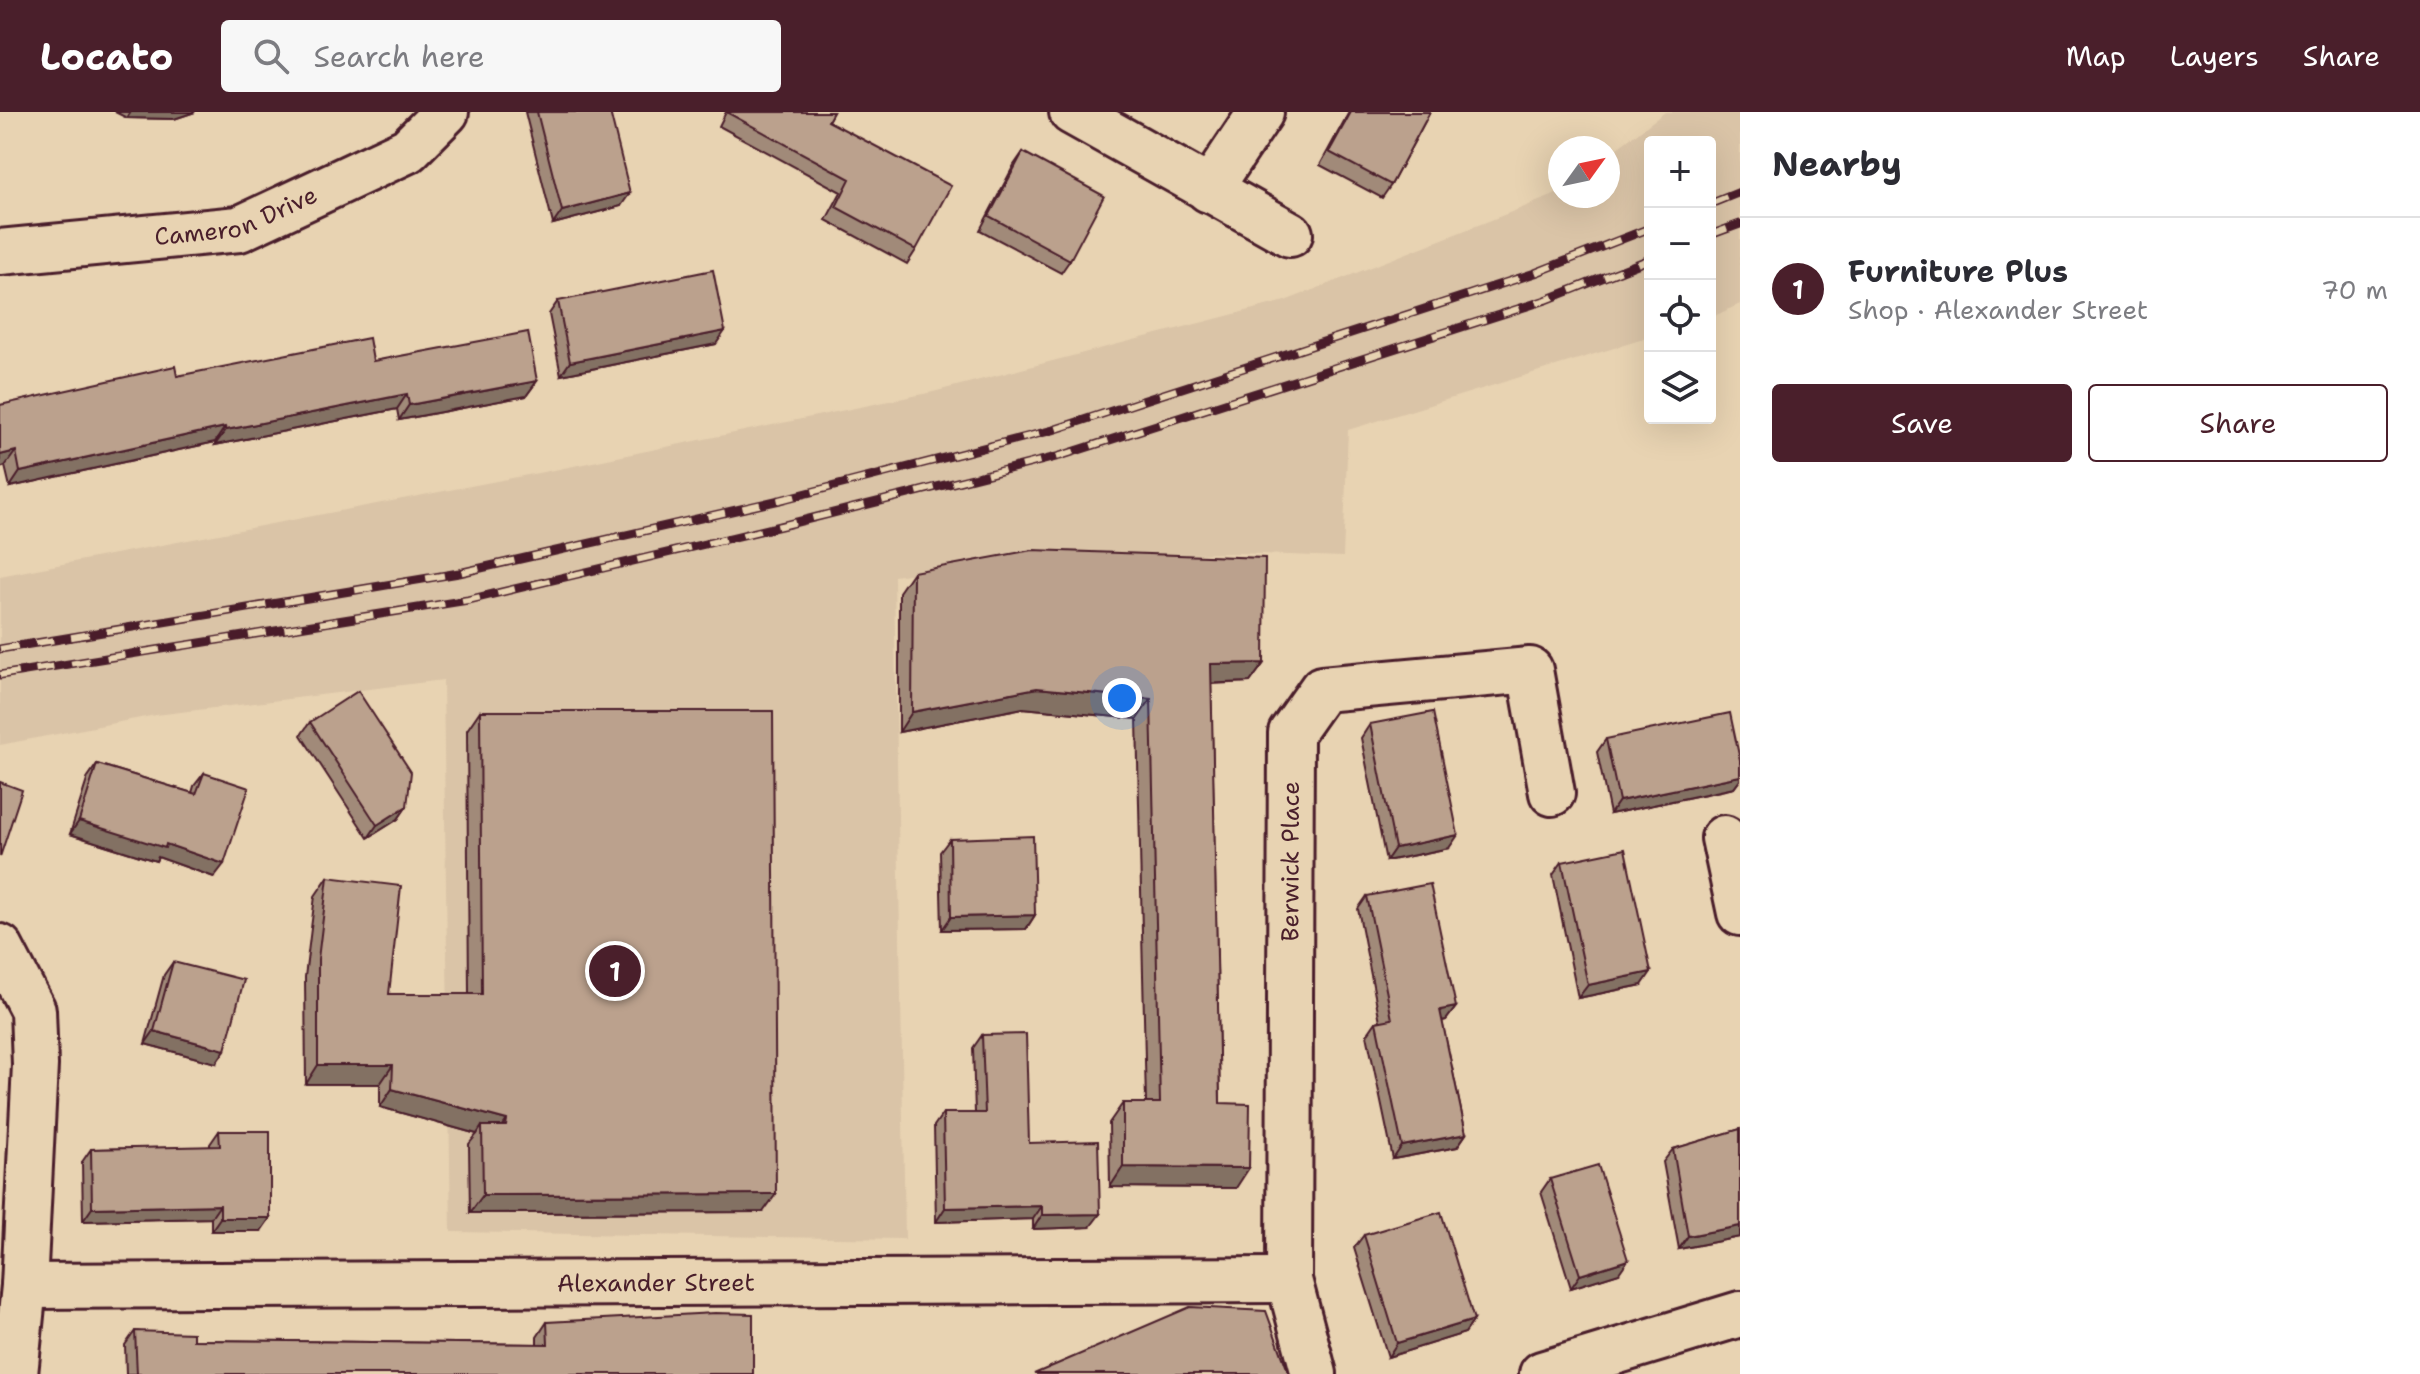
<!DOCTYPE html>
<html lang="en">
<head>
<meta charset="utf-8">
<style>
  :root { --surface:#fff; --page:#f7f7f7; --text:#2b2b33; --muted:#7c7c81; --line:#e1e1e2; --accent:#4a1f2b }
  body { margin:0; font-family:"Shantell Sans",sans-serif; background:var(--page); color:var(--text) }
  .controls { position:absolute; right:24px; top:24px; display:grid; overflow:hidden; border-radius:8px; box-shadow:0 8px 32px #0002 }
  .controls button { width:72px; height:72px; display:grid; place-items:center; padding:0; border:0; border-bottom:2px solid var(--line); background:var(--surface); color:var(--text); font:40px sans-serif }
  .compass { position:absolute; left:1548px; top:24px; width:72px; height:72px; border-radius:50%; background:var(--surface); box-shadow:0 8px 32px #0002; rotate:57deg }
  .you { position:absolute; left:1122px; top:586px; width:28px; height:28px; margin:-20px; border:6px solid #fff; border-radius:50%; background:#1a73e8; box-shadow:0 0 0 12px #1a73e833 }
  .badge { display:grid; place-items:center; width:52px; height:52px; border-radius:50%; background:var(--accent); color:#fff; font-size:26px; font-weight:700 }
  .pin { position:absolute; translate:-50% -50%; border:4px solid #fff; box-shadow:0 2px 8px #0006 }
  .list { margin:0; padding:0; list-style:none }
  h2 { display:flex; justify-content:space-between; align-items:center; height:104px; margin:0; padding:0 32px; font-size:34px }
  h2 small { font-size:26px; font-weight:400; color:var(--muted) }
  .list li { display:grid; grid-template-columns:52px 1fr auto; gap:24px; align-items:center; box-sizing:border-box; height:144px; padding:0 32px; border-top:2px solid var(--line) }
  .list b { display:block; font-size:30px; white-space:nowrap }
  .list p { margin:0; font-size:26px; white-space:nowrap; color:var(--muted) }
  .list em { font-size:26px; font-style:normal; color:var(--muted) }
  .actions { display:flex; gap:16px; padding:24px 32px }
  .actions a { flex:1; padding:18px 0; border:2px solid var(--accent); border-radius:8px; text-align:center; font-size:28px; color:var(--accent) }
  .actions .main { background:var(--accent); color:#fff }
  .icon { flex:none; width:44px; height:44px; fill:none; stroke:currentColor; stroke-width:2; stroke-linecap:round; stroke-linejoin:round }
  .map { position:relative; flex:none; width:1740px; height:1262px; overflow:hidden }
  header { display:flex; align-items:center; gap:48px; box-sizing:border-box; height:112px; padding:0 40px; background:var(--accent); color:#fff }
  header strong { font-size:38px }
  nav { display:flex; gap:44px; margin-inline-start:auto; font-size:28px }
  .search { width:560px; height:72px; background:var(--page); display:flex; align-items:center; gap:20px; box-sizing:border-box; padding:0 28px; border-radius:8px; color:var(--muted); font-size:30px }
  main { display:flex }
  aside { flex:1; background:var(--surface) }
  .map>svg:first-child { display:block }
  .built { fill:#dac4a7 }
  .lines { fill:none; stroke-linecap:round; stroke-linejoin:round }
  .minor-casing { stroke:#4a1f2b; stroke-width:50 }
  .primary-casing { stroke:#4a1f2b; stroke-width:50 }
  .minor { stroke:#e8d3b2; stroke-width:44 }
  .primary { stroke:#e8d3b2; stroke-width:44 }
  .rail-casing { stroke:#4a1f2b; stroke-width:9 }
  .rail { stroke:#e8d3b2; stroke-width:6; stroke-dasharray:18; stroke-linecap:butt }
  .wall { fill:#a18a79; stroke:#4a1f2b; stroke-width:2 }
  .shaded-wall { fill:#837163; stroke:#4a1f2b; stroke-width:2 }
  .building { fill:#bba18d; stroke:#4a1f2b; stroke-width:2 }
  .labels { text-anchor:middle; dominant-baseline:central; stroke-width:8; stroke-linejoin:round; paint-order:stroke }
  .street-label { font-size:24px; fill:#4a1f2b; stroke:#e8d3b2 }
</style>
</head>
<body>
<header>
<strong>Locato</strong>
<div class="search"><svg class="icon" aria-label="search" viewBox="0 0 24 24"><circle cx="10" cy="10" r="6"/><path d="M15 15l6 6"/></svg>Search here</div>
<nav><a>Map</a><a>Layers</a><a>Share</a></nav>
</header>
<main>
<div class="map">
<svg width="1740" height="1262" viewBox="0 0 1740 1262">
  <rect width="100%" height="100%" fill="#e8d3b2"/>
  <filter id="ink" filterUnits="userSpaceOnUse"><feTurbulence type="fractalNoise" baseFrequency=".0125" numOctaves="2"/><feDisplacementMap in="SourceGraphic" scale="16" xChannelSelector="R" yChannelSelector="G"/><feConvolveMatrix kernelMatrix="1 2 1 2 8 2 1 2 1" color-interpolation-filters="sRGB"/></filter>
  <g filter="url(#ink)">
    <path class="built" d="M 1665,0 L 1740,0 L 1740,192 L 1710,206 L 1710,30 L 1650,30 L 1650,225 L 1348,318 L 1343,445 L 1237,441 L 1032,445 L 894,464 L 905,1127 L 451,1120 L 443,568 L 156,603 L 0,633 L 0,464 L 559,357 L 933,280 L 1285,189 L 1552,84 L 1560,79 L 1560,84 L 1608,84 L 1608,43 Z"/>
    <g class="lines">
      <g class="minor-casing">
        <g id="minor">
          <path d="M 1072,0 L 1290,122"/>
          <path d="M 1209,78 L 1261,0"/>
          <path id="s1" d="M 0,140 L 239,117 L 408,38 L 446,0"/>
          <path d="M 1724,726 L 1740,801"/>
          <path d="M 0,835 L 33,898 L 35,953 L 24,1174 L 15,1262"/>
          <path id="s2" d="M 24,1174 L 1289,1168"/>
          <path id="s3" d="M 1314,1262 L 1289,1168 L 1291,621 L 1322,577 L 1530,558 L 1552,681"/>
        </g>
      </g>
      <g class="primary-casing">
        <path id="primary" d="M 1542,1262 L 1740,1202"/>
      </g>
      <use href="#minor" class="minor"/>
      <use href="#primary" class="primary"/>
      <g class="rail-casing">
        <path id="rail" d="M 1710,92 L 1740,80
          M 1710,123 L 1740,112
          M 0,537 L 459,461 L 780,388 L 1053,318 L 1535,161 L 1650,116
          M 0,563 L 468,488 L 785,413 L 1060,344 L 1546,188 L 1650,147"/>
      </g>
      <use href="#rail" class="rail"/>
    </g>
    <path class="wall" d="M 115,0 L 195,0 L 174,7 L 127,6 Z
      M 525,0 L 610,0 L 621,94 L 553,112 Z
      M 726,0 L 833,0 L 828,9 L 916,138 L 907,152 L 826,108 L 841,80 L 719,14 Z
      M 1349,0 L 1430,0 L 1391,73 L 1382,86 L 1320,53 Z
      M 1023,40 L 1070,148 L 1061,161 L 980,118 L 1014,53 Z
      M 558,189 L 716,232 L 561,263 L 549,202 Z
      M 373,249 L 537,269 L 526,284 L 399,308 L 397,297 L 215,333 L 215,330 L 10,375 L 5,354 L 0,356 L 0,293 L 177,264 Z
      M 913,460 L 1264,551 L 1250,570 L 1211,572 L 1220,991 L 1236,1076 L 1110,1075 L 1109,1011 L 1123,991 L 1146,991 L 1137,607 L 1023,596 L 899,620 L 899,480 Z
      M 480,599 L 763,1100 L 470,1101 L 469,1032 L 477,1022 L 380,995 L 380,972 L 306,972 L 305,865 L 315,784 L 328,765 L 389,882 L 469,882 L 467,618 Z
      M 310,610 L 407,694 L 398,707 L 368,726 L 301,623 Z
      M 1370,612 L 1449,736 L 1386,749 L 1361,626 Z
      M 1606,627 L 1740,648 L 1740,668 L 1734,676 L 1610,702 L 1597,640 Z
      M 97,652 L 192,681 L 194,674 L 204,661 L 214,765 L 158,745 L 156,749 L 70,722 L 88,665 Z
      M 950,727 L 1035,803 L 1026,817 L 942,818 L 940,740 Z
      M 1562,750 L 1642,873 L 1578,886 L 1553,763 Z
      M 1367,784 L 1456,895 L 1446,908 L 1442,909 L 1466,1022 L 1457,1035 L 1393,1047 L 1367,923 L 1376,910 L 1380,909 L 1358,797 Z
      M 173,850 L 216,951 L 145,932 L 164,863 Z
      M 982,923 L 1029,1031 L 1090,1115 L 1033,1117 L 1033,1107 L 936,1110 L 934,1014 L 943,1001 L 975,1001 L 973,936 Z
      M 1740,1017 L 1740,1125 L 1679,1137 L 1663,1050 L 1673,1037 Z
      M 219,1019 L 261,1119 L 211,1119 L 211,1106 L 83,1109 L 82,1050 L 91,1037 L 210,1035 L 210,1032 Z
      M 1550,1067 L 1619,1161 L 1571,1176 L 1541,1080 Z
      M 1364,1123 L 1474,1208 L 1465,1221 L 1388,1245 L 1354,1136 Z
      M 547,1210 L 753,1262 L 126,1262 L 125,1233 L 135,1219 L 193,1228 L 537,1232 L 537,1225 Z"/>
    <path class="shaded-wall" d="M 131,0 L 195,0 L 174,7 L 127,6 Z
      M 630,81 L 621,94 L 553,112 L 562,99 Z
      M 725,219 L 716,232 L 561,263 L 570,250 Z
      M 537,269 L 526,284 L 399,308 L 409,293 Z
      M 407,282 L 397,297 L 215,333 L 226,318 Z
      M 225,315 L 215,330 L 10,375 L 20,360 Z
      M 16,339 L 5,354 L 0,356 L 0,343 Z
      M 1264,551 L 1250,570 L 1197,572 L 1211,552 Z
      M 1037,576 L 1151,587 L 1137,607 L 1023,596 L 899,620 L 912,600 Z
      M 1740,664 L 1740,668 L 1734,676 L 1610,702 L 1619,689 Z
      M 407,694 L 398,707 L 368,726 L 377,713 Z
      M 79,709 L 166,732 L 224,752 L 214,765 L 158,745 L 156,749 L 70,722 Z
      M 1458,723 L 1449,736 L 1386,749 L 1395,736 Z
      M 1035,803 L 1026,817 L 942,818 L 951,805 Z
      M 1651,860 L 1642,873 L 1578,886 L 1588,873 Z
      M 1456,895 L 1446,908 L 1431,911 L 1440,898 Z
      M 154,919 L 225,938 L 216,951 L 145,932 Z
      M 318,953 L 393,953 L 380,972 L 306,972 Z
      M 392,977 L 507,1008 L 494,1026 L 482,1014 L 477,1022 L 380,995 Z
      M 1466,1022 L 1457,1035 L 1393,1047 L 1402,1034 Z
      M 1123,1055 L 1249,1056 L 1236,1076 L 1110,1075 Z
      M 776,1082 L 763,1100 L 470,1101 L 483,1083 Z
      M 220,1093 L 211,1106 L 83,1109 L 92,1096 Z
      M 1042,1094 L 1033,1107 L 936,1110 L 945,1096 Z
      M 1100,1102 L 1090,1115 L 1033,1117 L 1042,1103 Z
      M 220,1106 L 270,1106 L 261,1119 L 211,1119 Z
      M 1740,1114 L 1740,1125 L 1679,1137 L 1688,1124 Z
      M 1628,1148 L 1619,1161 L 1571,1176 L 1580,1163 Z
      M 1474,1208 L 1465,1221 L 1388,1245 L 1397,1231 Z"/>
    <path class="building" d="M 537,0 L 610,0 L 630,81 L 562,99 Z
      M 729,0 L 833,0 L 828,9 L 951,74 L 916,138 L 836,95 L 850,67 L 728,1 Z
      M 1351,0 L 1430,0 L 1391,73 L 1329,40 Z
      M 1023,40 L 1104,84 L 1070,148 L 989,104 Z
      M 713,158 L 725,219 L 570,250 L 558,189 Z
      M 528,220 L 537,269 L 409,293 L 407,282 L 226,318 L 225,315 L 20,360 L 16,339 L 0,343 L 0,293 L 175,254 L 177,264 L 369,226 L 373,249 Z
      M 1032,438 L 1265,446 L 1264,551 L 1211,552 L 1220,991 L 1250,992 L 1249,1056 L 1123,1055 L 1123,991 L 1160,991 L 1151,587 L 1037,576 L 912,600 L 913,460 Z
      M 358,579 L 411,660 L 407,694 L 377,713 L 310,610 Z
      M 480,599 L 773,599 L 776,1082 L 483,1083 L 482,1014 L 506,1014 L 507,1008 L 392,977 L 393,953 L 318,953 L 318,847 L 328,765 L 401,774 L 389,882 L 482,882 Z
      M 1433,600 L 1458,723 L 1395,736 L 1370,612 Z
      M 1730,601 L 1740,648 L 1740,664 L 1619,689 L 1606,627 Z
      M 97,652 L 196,682 L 204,661 L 249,676 L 224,752 L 166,732 L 165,736 L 79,709 Z
      M 0,670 L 22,678 L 0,745 Z
      M 1033,724 L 1035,803 L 951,805 L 950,727 Z
      M 1625,737 L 1651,860 L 1588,873 L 1562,750 Z
      M 1430,772 L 1456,895 L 1440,898 L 1466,1022 L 1402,1034 L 1376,910 L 1392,907 L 1367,784 Z
      M 173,850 L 244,868 L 225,938 L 154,919 Z
      M 1026,922 L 1029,1031 L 1098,1029 L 1100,1102 L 1042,1103 L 1042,1094 L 945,1096 L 943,1001 L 985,1001 L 982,923 Z
      M 1740,1017 L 1740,1114 L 1688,1124 L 1673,1037 Z
      M 219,1019 L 270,1019 L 270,1106 L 220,1106 L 220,1093 L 92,1096 L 91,1037 L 220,1034 Z
      M 1598,1053 L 1628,1148 L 1580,1163 L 1550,1067 Z
      M 1441,1100 L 1474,1208 L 1397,1231 L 1364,1123 Z
      M 1190,1195 L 1266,1199 L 1289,1262 L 1034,1262 Z
      M 715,1201 L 753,1202 L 753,1262 L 137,1262 L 135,1219 L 193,1221 L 193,1228 L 548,1232 L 547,1210 Z"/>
  </g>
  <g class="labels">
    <g class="street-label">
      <text stroke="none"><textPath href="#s1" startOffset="240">Cameron Drive</textPath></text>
      <text stroke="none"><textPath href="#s3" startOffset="516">Berwick Place</textPath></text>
      <text stroke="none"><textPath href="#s2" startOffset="632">Alexander Street</textPath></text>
    </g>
  </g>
</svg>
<div class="controls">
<button>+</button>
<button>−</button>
<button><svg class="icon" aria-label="locate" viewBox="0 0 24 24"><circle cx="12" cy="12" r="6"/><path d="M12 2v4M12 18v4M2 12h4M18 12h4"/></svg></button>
<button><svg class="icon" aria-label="layers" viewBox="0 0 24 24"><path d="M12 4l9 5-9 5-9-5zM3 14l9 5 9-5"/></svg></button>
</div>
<svg class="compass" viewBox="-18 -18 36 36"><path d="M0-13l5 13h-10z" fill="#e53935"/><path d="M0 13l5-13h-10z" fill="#7c7c81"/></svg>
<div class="you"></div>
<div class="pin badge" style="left:615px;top:859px">1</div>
</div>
<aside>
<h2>Nearby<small></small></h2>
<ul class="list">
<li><span class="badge">1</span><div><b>Furniture Plus</b><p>Shop · Alexander Street</p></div><em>70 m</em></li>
</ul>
<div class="actions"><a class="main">Save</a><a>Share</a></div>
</aside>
</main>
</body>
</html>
